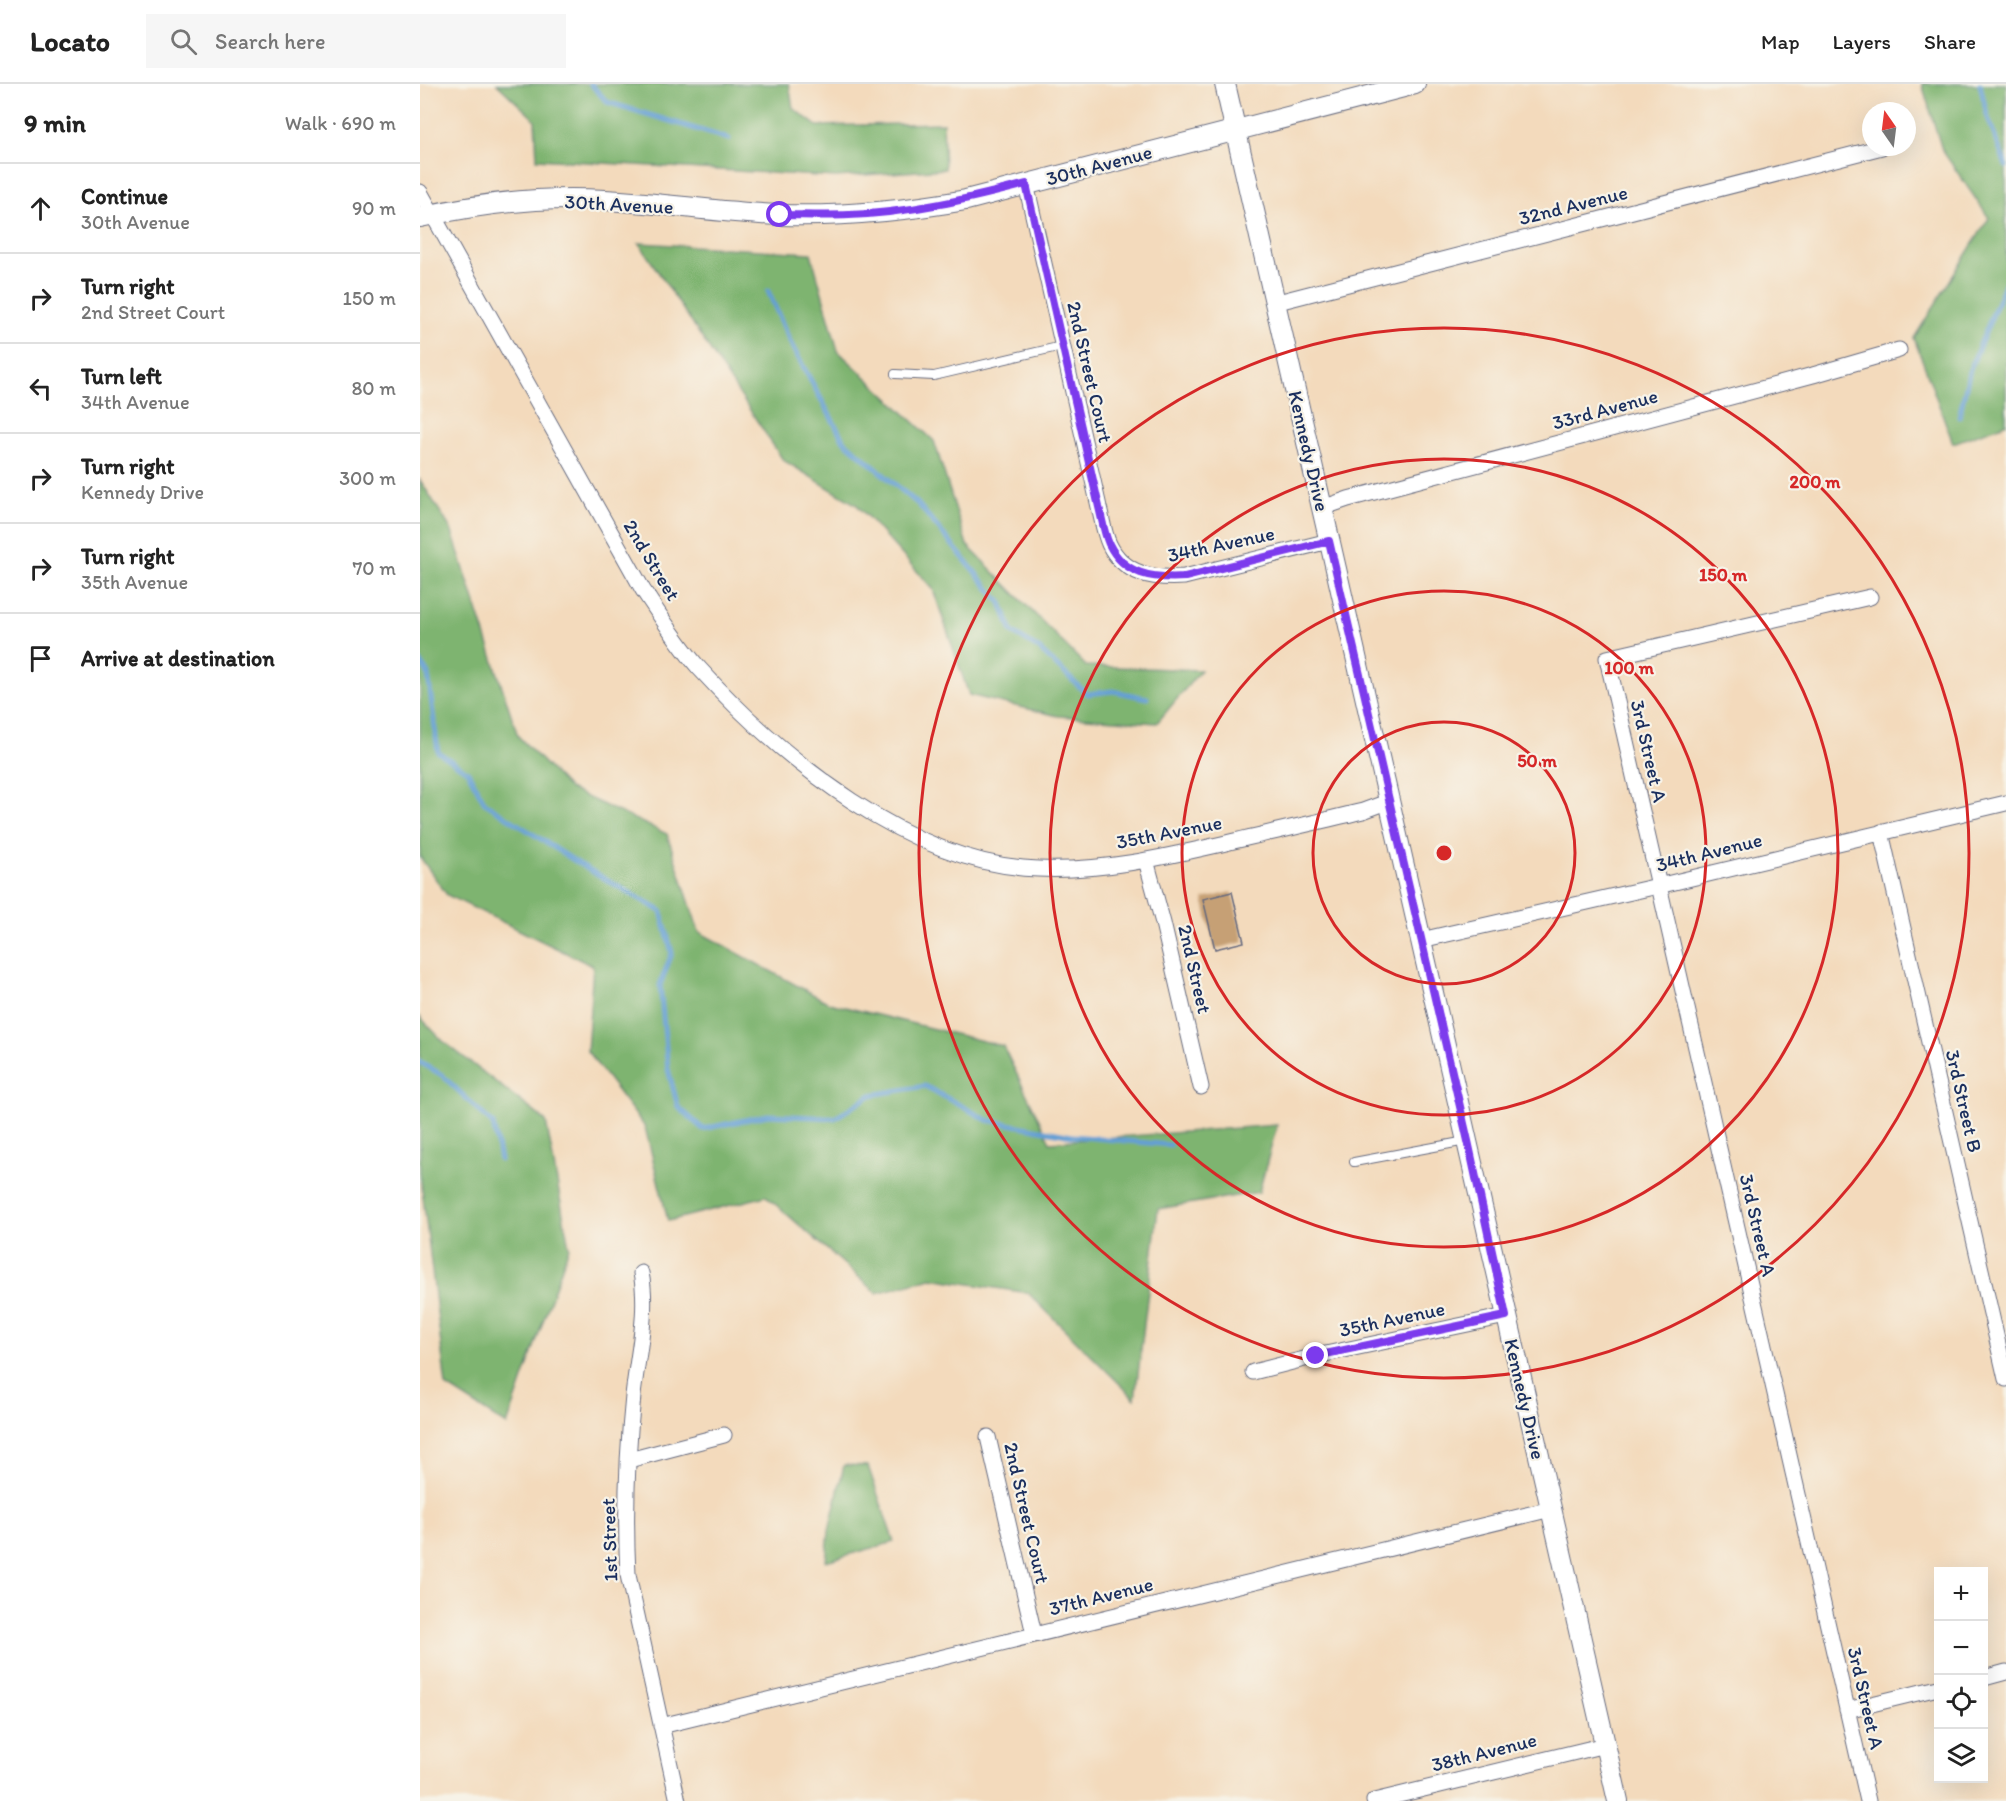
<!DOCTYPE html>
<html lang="en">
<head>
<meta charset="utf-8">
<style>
  :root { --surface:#fff; --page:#f6f6f6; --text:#222; --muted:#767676; --line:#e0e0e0 }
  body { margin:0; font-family:Itim,sans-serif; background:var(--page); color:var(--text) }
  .controls { position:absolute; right:18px; bottom:18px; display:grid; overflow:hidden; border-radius:0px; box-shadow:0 6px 24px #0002 }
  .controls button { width:54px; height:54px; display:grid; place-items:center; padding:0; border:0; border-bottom:2px solid var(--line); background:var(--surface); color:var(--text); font:30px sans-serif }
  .compass { position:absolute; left:1442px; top:18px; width:54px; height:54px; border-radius:50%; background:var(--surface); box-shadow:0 6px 24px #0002; rotate:346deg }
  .stop { position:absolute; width:18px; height:18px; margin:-14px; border:4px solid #7c3aed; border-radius:50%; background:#fff }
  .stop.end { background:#7c3aed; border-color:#fff; box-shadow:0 2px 6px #0008 }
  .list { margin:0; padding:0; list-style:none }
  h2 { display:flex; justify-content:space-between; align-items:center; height:78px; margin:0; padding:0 24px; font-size:26px }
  h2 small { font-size:20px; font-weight:400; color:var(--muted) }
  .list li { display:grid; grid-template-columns:39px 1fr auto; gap:18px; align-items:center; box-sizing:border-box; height:90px; padding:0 24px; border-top:2px solid var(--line) }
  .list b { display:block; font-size:22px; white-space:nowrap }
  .list p { margin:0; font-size:20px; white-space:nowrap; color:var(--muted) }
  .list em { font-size:20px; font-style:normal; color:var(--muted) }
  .icon { flex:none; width:33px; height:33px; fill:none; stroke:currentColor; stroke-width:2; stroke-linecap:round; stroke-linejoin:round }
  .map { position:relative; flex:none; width:1586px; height:1717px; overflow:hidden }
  header { display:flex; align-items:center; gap:36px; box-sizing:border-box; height:84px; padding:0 30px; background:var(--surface); border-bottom:2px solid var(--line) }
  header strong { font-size:28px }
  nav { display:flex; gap:33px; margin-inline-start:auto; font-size:21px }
  .search { width:420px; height:54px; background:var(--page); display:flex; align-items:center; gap:15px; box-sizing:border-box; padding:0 21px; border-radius:0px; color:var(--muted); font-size:22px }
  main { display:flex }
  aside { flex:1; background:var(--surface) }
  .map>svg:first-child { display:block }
  .forest { fill:#7eb470; stroke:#4c7267; stroke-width:1.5 }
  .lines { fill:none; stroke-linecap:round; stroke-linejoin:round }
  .stream { stroke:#649fd4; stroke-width:5 }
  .building { fill:#c6a075 }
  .lane-casing { stroke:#676b7f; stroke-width:10 }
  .street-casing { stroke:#676b7f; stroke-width:17 }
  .secondary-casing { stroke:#676b7f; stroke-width:22 }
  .lane { stroke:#fff; stroke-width:8 }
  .street { stroke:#fff; stroke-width:15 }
  .secondary { stroke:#fff; stroke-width:20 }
  .route { stroke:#7c3aed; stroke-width:8 }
  .ring { fill:none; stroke:#d62828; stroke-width:3 }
  .labels { text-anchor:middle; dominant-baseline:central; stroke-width:4.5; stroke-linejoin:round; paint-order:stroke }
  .street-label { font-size:20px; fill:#1b2f5e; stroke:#f7f3e8 }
  .centre { fill:#d62828; stroke:#f7f3e8; stroke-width:3 }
  .ring-label { font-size:18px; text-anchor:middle; font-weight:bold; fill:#d62828; stroke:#f7f3e8; stroke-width:4.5; stroke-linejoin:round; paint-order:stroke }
</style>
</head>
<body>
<header>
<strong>Locato</strong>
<div class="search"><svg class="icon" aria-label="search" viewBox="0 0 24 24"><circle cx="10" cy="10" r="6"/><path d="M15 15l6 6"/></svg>Search here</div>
<nav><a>Map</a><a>Layers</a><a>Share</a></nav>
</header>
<main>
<aside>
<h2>9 min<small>Walk · 690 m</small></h2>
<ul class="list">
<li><svg class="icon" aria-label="ahead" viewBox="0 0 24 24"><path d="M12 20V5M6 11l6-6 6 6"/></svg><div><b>Continue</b><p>30th Avenue</p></div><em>90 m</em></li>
<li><svg class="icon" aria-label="right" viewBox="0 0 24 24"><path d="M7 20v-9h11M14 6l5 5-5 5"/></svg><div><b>Turn right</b><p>2nd Street Court</p></div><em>150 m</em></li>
<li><svg class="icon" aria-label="left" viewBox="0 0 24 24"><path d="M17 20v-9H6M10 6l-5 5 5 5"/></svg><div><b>Turn left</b><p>34th Avenue</p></div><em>80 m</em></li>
<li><svg class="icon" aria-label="right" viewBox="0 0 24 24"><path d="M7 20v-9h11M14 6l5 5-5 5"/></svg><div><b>Turn right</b><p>Kennedy Drive</p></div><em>300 m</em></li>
<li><svg class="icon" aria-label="right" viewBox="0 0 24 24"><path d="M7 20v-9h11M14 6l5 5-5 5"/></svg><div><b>Turn right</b><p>35th Avenue</p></div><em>70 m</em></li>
<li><svg class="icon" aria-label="arrive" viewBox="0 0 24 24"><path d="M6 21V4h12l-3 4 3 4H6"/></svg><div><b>Arrive at destination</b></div></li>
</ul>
</aside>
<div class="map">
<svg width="1586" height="1717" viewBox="0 0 1586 1717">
  <rect width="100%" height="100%" fill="#f7f3e8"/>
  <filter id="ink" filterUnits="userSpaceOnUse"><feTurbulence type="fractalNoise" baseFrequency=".0167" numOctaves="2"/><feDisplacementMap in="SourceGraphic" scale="12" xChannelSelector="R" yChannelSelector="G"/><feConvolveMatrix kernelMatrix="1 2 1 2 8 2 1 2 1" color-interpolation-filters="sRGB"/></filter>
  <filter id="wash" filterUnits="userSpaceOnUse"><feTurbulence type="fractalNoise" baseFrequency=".008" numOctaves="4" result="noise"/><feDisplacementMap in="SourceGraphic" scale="24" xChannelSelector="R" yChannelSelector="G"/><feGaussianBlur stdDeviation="1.35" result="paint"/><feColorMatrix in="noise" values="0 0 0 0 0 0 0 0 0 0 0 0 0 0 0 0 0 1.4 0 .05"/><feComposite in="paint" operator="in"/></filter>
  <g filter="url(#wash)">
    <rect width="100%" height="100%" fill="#f3dabc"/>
    <path class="forest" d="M 77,0 L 369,0 L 373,24 L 397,42 L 523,39 L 525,85 L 416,93 L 117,75 L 115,36 Z
      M 1502,0 L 1586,0 L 1586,340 L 1533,359 L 1494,254 L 1569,134 L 1522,66 Z
      M 219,159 L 391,169 L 418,267 L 514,357 L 547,461 L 666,582 L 781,586 L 737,639 L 638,632 L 549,611 L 513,505 L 437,421 L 363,376 Z
      M 0,396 L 31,445 L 98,652 L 149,705 L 247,750 L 279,848 L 409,919 L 583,962 L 630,1058 L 857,1041 L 839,1108 L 738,1125 L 715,1315 L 608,1209 L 511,1194 L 457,1209 L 346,1112 L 248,1137 L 225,1043 L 167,967 L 173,882 L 27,811 L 0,773 Z
      M 0,933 L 23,957 L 126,1037 L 149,1163 L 87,1341 L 26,1302 L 0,1088 Z
      M 424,1381 L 448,1382 L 474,1458 L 406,1477 L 409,1446 Z"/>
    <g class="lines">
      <path class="stream" d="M 171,0 L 187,18 L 309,55
        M 1560,0 L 1567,31 L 1586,82
        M 348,207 L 372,262 L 424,357 L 498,420 L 581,519 L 592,548 L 619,565 L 667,610 L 693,607 L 727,614
        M 1539,333 L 1550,285 L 1586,198
        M 0,577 L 8,590 L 18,668 L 48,688 L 65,719 L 161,781 L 241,827 L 252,869 L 240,901 L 248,985 L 258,1023 L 283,1045 L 348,1031 L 415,1034 L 451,1011 L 505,1002 L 567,1036 L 652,1052 L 750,1061
        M 0,978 L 22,991 L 73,1040 L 80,1076"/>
    </g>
    <g id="blocks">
      <path class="building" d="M 812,808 L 824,858 L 795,865 L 783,815 Z"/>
    </g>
  </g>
  <g filter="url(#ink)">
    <use href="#blocks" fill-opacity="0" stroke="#676b7f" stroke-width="1.5"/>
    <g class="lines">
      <g class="lane-casing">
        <path id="lane" d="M 475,290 L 514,292 L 642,262
          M 934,1078 L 1046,1057"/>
      </g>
      <g class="street-casing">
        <path id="street" d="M 606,100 L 679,423 C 682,435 684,449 689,460 C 704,491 733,495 764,493 L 909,457
          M 0,108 L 223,506 C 241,533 258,560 279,584 C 361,674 491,781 618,785 C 681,788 745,773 806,759 C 852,748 898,738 943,727 L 970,717
          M 854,219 L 1462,63
          M 902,424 L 928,415 L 1393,291 L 1479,266
          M 1461,748 L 1586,1295
          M 726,776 L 743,839 L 781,1003
          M 1001,856 L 1238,802 L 1586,719
          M 221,1189 C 229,1229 217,1272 213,1312 C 207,1371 205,1432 208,1491 L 258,1717
          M 833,1288 L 896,1272 L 1086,1232
          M 568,1353 L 614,1550
          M 209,1376 L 304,1351
          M 1564,1594 L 1586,1588
          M 1427,1626 L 1518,1604
          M 241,1642 L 1131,1425
          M 954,1717 L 1185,1661
          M 1448,1717 L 1187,574 L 1450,513"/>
      </g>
      <g class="secondary-casing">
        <path id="secondary" d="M 805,0 L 1198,1717
          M 0,133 C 58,120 125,112 185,116 C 244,119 302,129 361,131 C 425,133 483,127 546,116 L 995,0"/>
      </g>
      <use href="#lane" class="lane"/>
      <use href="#street" class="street"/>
      <use href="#secondary" class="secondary"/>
    </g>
  </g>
  <g class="lines" filter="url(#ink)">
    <path class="route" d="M 360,131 C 383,131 406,132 429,131 C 489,129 548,115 606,100 L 679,423 C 682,435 684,449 689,460 C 704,491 733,495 765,493 L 909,457 L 1048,1057 L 1086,1232 L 896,1272"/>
  </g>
  <g class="ring">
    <circle cx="1024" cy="769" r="131"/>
    <circle cx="1024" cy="769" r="262"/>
    <circle cx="1024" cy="769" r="394"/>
    <circle cx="1024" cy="769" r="525"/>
  </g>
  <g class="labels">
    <g class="street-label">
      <text transform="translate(679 81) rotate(-15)">30th Avenue</text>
      <text transform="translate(199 120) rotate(3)">30th Avenue</text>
      <text transform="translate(1153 121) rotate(-14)">32nd Avenue</text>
      <text transform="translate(670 288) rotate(77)">2nd Street Court</text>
      <text transform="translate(1185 325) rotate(-15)">33rd Avenue</text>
      <text transform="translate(889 367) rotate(77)">Kennedy Drive</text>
      <text transform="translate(801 460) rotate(-12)">34th Avenue</text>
      <text transform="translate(232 476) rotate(59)">2nd Street</text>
      <text transform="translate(1229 667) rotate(77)">3rd Street A</text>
      <text transform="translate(749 748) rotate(-11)">35th Avenue</text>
      <text transform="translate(1289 768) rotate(-14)">34th Avenue</text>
      <text transform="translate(775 885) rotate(77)">2nd Street</text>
      <text transform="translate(1544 1017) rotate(77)">3rd Street B</text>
      <text transform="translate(1338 1141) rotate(77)">3rd Street A</text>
      <text transform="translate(972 1235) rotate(-12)">35th Avenue</text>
      <text transform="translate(1105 1315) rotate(77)">Kennedy Drive</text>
      <text transform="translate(607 1429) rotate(77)">2nd Street Court</text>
      <text transform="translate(189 1456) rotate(-92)">1st Street</text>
      <text transform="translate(681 1512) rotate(-14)">37th Avenue</text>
      <text transform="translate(1446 1614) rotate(77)">3rd Street A</text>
      <text transform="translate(1064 1668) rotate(-14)">38th Avenue</text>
    </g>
  </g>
  <circle cx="1024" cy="769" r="9" class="centre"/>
  <g class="ring-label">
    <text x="1395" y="404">200 m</text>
    <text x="1303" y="497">150 m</text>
    <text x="1209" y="590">100 m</text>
    <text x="1117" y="683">50 m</text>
  </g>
</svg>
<div class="controls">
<button>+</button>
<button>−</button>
<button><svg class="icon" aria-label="locate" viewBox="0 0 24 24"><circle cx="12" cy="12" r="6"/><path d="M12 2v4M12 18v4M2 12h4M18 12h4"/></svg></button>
<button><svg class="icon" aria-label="layers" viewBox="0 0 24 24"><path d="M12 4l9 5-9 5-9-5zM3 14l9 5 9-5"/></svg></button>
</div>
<svg class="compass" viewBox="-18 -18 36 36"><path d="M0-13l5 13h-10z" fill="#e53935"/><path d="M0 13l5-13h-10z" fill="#767676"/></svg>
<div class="stop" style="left:360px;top:131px"></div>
<div class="stop end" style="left:896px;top:1272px"></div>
</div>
</main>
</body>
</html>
